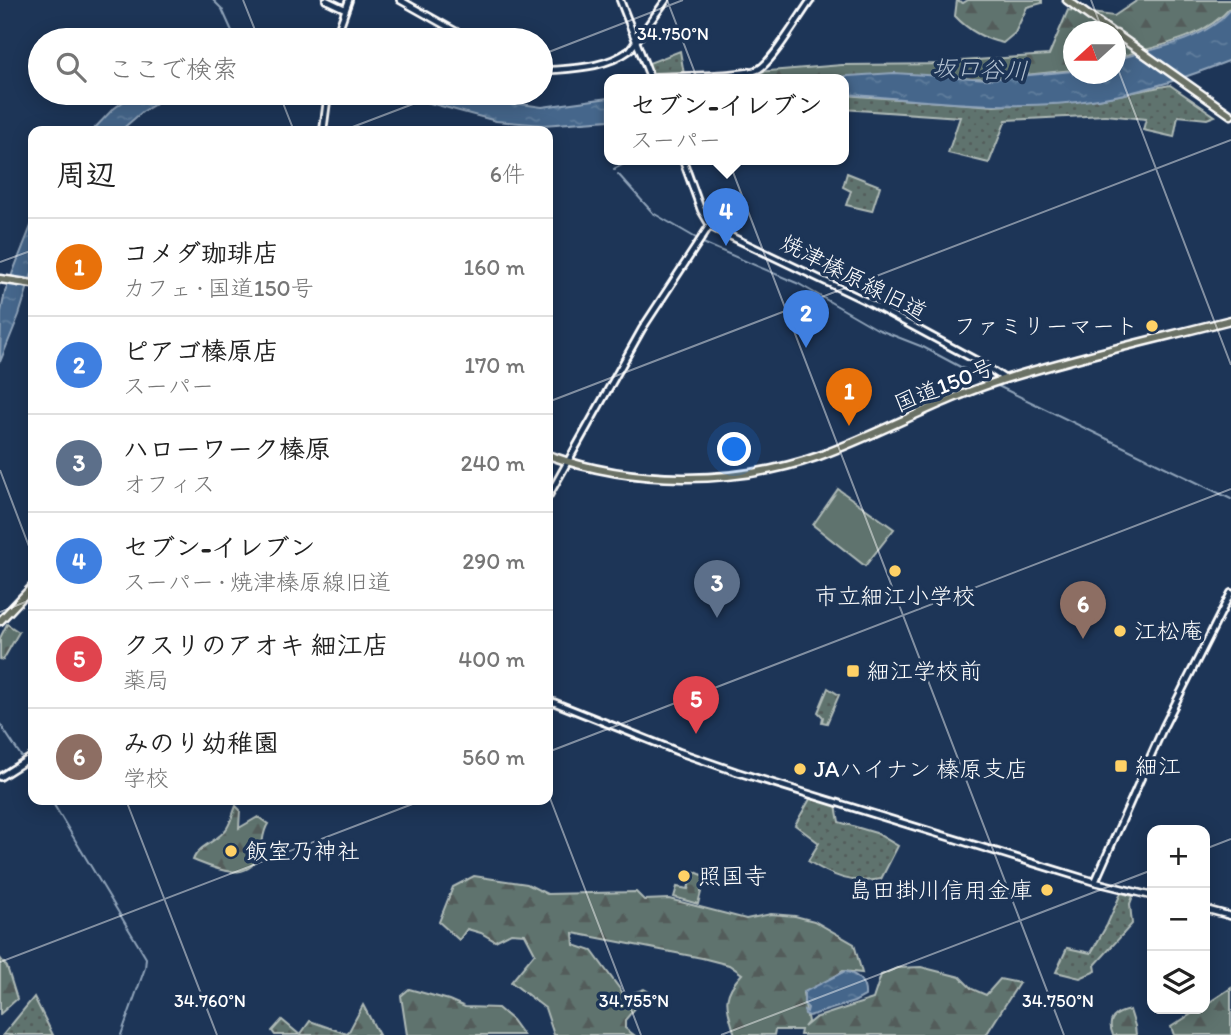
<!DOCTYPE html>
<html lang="ja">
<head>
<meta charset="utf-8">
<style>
  :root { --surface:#fff; --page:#f6f6f6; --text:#222; --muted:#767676; --line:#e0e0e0; --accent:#0b8043 }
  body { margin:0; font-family:Itim,"Klee One",sans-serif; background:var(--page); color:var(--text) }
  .controls { position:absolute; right:21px; bottom:21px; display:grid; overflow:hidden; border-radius:14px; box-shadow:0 4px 18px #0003 }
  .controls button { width:63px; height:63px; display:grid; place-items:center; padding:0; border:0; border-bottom:2px solid var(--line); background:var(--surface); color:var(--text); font:35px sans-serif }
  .compass { position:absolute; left:1063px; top:21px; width:63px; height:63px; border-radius:50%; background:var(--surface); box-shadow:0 4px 18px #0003; rotate:249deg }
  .you { position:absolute; left:735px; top:450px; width:24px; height:24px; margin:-18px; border:5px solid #fff; border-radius:50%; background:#1a73e8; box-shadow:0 0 0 10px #1a73e833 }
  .badge { display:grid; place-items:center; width:46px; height:46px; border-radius:50%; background:var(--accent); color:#fff; font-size:23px; font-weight:700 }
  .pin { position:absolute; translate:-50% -58px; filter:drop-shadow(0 2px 4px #0008) }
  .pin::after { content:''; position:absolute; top:37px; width:24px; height:21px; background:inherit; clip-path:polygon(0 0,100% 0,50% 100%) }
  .popup { position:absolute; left:604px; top:74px; width:245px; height:91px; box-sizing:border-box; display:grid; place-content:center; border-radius:14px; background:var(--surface); filter:drop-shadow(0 2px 5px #0005); font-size:23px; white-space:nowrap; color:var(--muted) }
  .popup b { font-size:26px; color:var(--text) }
  .popup::after { content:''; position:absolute; left:50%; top:100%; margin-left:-14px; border:14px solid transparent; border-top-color:var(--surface) }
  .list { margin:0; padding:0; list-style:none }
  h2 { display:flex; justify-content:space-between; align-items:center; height:91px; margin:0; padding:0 28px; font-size:30px }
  h2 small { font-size:23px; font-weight:400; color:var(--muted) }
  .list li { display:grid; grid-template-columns:46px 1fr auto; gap:21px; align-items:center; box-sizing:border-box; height:98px; padding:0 28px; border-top:2px solid var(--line) }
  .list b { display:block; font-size:26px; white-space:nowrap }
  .list p { margin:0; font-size:23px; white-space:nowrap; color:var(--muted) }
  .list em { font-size:23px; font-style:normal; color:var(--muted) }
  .icon { flex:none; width:38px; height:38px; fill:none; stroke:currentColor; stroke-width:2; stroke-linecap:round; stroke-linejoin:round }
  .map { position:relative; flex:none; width:1231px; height:1035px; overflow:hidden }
  .search { position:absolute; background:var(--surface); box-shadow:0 4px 18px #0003; left:28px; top:28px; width:525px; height:77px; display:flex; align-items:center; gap:18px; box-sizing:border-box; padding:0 24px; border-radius:38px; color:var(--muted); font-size:26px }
  .panel { position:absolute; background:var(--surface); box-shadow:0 4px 18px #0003; left:28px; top:126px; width:525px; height:679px; border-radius:14px }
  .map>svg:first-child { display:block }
  .grass { fill:url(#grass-dots); stroke:#aeb9b6; stroke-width:2 }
  .forest { fill:url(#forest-firs); stroke:#aeb9b6; stroke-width:2 }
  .cemetery { fill:url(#cemetery-stones); stroke:#aeb9b6; stroke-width:2 }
  .pitch { fill:#5e736e; stroke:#aeb9b6; stroke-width:2 }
  .water { fill:url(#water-ripples); stroke:#8fa3b9; stroke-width:2 }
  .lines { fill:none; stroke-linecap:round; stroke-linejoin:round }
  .stream { stroke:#8fa3b9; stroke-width:2 }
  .tertiary-casing { stroke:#fff; stroke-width:10 }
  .primary-casing { stroke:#fff; stroke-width:11 }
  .trunk-casing { stroke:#fff; stroke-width:11 }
  .tertiary { stroke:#1d3557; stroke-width:4.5 }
  .primary { stroke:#6b7165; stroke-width:6 }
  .trunk { stroke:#6b7165; stroke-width:6 }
  .ticks { fill:none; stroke:#fff; stroke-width:2; stroke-opacity:0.45 }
  .poi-dot { fill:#ffd166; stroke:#1d3557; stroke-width:2.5 }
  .labels { text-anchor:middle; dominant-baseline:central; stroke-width:7; stroke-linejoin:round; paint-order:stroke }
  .street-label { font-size:23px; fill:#fff; stroke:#1d3557 }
  .poi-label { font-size:23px; fill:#fff; stroke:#1d3557; text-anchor:start }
  .water-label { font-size:24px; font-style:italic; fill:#b4c2d1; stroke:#1d3557 }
  .ticks-label { font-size:18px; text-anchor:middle; fill:#fff; stroke:#1d3557; stroke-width:7; stroke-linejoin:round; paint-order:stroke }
</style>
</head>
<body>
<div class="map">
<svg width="1231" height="1035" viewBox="0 0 1231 1035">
  <defs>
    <pattern id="grass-dots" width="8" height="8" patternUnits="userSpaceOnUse" patternTransform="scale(1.75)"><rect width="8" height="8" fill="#5e736e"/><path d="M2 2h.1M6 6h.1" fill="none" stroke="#535c5a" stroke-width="1.8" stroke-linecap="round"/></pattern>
    <pattern id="forest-firs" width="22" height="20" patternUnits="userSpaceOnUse" patternTransform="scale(1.75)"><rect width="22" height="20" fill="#5e736e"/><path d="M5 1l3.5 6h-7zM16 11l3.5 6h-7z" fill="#535c5a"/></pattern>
    <pattern id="cemetery-stones" width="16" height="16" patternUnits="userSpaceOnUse" patternTransform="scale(1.75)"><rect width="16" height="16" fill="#5e736e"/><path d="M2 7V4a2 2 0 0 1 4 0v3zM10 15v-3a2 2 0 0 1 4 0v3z" fill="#535c5a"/></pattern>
    <pattern id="water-ripples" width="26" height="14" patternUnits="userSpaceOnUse" patternTransform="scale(1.75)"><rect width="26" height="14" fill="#44668b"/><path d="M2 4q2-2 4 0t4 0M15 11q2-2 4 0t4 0" fill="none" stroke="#607d9c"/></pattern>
  </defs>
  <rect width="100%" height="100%" fill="#1d3557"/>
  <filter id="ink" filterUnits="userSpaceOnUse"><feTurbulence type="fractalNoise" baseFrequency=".0143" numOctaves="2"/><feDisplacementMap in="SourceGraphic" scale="14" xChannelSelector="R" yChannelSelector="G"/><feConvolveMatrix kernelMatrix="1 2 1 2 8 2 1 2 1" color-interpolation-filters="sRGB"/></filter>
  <g filter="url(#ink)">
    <path class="grass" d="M 680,51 L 684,74 L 653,76 L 649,63 Z
      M 1170,85 L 1215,116 L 1207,119 L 1178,116 L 1174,137 L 1143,130 L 1146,119 L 1105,115 L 1006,120 L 989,163 L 948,153 L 960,117 L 843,109 L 843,95 L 994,106 L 1098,99 Z
      M 847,173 L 880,186 L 872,211 L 846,205 L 851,191 L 843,187 Z
      M 828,688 L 839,695 L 827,723 L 822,722 L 823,717 L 818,712 Z
      M 810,799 L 836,805 L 839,822 L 876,833 L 898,846 L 881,879 C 852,885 832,876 808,861 L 819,843 L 795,825 Z
      M 1121,893 L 1133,896 L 1130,904 L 1132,924 L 1095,965 L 1096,971 L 1080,978 L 1056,972 L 1067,948 L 1091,953 L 1107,925 Z
      M 34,997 L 53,1035 L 3,1035 Z
      M 282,1020 L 300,1035 L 310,1021 L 347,1034 L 347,1035 L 275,1035 L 272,1031 Z"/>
    <path class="forest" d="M 957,0 L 963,3 L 968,0 L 1042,0 L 1042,3 L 1027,7 L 1015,33 L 1003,43 C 984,39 968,30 955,16 Z
      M 1138,0 L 1231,0 L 1231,7 C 1203,40 1155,46 1116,58 L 1116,32 L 1074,32 L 1073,70 L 995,78 L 658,80 L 842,65 L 957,64 L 961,61 L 1049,55 L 1068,10 L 1114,16 Z
      M 236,806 L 240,810 L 239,828 L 258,817 L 268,824 C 261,834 264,846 258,857 C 245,883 213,868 193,860 C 198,845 218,842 227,828 C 231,822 233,813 236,806 Z
      M 474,876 L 527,884 L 547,894 L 636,892 L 644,900 L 669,899 L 746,919 L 771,914 L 795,916 L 814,921 L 854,944 L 862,973 L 843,971 L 825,983 L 803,993 L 808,1022 L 804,1027 L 815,1018 L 873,999 L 881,975 L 897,968 L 921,967 L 960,977 L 972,989 L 986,995 L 1000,979 L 1019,983 L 986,1035 L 800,1035 L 801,1030 L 775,1030 L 774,1035 L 735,1035 C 727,1007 720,997 742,974 L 729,965 L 702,958 L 573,933 L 574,945 L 592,951 L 625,996 L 644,989 L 649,992 L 625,1020 L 625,1028 L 634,1035 L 554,1035 L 545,1008 L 511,982 L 535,953 L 525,934 L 511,933 L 495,941 L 481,933 L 467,929 L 459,940 L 439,922 L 453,887 Z
      M 0,958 L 7,967 L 17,999 L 0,1014 Z
      M 1231,988 L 1231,1035 L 1174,1035 L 1171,1027 L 1199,1009 L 1205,1009 L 1205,1005 Z
      M 409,989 L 449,1000 L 465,1007 L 498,1008 L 512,1020 L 523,1035 L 407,1035 L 401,996 Z
      M 363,1005 L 379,1035 L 347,1035 Z
      M 1130,1010 L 1135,1026 L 1136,1035 L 1113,1035 C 1106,1019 1115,1013 1130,1010 Z"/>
    <path class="cemetery" d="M 7,624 L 19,632 L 3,660 L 0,659 L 0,638 Z
      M 693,871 L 705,876 L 698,904 L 674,897 L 677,887 L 688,889 Z"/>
    <path class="pitch" d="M 838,489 L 894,529 L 865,566 L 813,525 Z"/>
    <path class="water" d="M 1231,9 L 1231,60 C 1187,77 1144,92 1098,99 C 1014,113 927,100 843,94 L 843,80 L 788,80 L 894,73 L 988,79 L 1073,71 L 1074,74 L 1116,74 L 1116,59 C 1152,50 1207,40 1231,9 Z
      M 135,93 L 174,93 L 142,112 L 120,131 L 92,131 L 112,110 Z
      M 393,93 L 461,93 L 478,98 L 542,107 L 609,98 L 609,120 L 543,125 L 496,121 Z
      M 33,221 L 33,270 L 19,315 L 0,362 L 1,312 L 5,292 Z
      M 845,971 C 857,974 866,982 865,996 L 854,1002 L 809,1016 L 805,1014 L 804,1010 L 807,1012 L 808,1008 L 804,1004 L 804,992 Z"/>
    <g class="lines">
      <path class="stream" d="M 213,0 L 222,9 L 236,40
        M 615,170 L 614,169 L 631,160
        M 618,174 L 653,213 L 696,238
        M 703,243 L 799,284 L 877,329 L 923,347 L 968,371
        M 975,375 L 987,381
        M 998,386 L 1231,499
        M 0,724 L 33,774
        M 51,800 L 146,958 L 145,968 L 121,1035"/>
      <g class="tertiary-casing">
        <path id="tertiary" d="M 326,0 L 345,9
          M 400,0 L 471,40
          M 620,0 L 650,77
          M 335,40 L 349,0
          M 541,71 C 572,68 604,69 630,50 L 666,0
          M 651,77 C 671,76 744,77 759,69 C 773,61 800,15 811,0
          M 323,131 L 328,93
          M 683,160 L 701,210 L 711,227 L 864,300 L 979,362 L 1005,379
          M 548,497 L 642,329 L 710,225
          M 548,700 L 679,752 L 737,772 L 1095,882 L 1152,896
          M 0,777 L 33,756
          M 1095,882 L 1164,726 L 1231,593
          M 1205,909 L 1231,916"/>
      </g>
      <g class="primary-casing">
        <path id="primary" d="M 0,621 L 33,586"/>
      </g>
      <g class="trunk-casing">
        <path id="trunk" d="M 1067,0 L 1111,32
          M 1116,34 L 1231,115
          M 0,279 L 33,284
          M 548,455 C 632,485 734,486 819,456 C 882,433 941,399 1005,379 C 1079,356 1156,339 1231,320"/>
      </g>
      <use href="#tertiary" class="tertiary"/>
      <use href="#primary" class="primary"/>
      <use href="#trunk" class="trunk"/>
    </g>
  </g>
  <path class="ticks" d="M 243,0 L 259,40M 667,0 L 1064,1035M 1091,0 L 1103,32M 541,55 L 683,0M 1116,64 L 1231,365M 279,93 L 294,131M 342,131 L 442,93M 0,262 L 33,250M 548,402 L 1231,140M 0,470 L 33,557M 0,612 L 33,599M 548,752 L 1231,489M 548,793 L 641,1035M 126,800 L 217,1035M 1205,849 L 1231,839M 0,962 L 423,800M 721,1035 L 1152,870"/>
  <g class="poi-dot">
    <circle cx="1152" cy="326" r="7"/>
    <circle cx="895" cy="571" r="7"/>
    <circle cx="1120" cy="631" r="7"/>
    <rect x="846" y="664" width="14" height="14" rx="3.5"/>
    <rect x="1114" y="759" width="14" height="14" rx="3.5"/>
    <circle cx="800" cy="769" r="7"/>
    <circle cx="231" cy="851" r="7"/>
    <circle cx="684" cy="876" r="7"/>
    <circle cx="1047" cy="890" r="7"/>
  </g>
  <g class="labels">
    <g class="street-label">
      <text transform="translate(854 277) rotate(27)">焼津榛原線旧道</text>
      <text transform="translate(944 385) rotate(-22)">国道150号</text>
    </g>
    <g class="poi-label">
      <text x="1138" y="326" text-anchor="end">ファミリーマート</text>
      <text x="895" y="596" text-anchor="middle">市立細江小学校</text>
      <text x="1134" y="631">江松庵</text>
      <text x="867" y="671">細江学校前</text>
      <text x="1135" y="766">細江</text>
      <text x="814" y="769">JAハイナン 榛原支店</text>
      <text x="245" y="851">飯室乃神社</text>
      <text x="698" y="876">照国寺</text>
      <text x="1033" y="890" text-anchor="end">島田掛川信用金庫</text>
    </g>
    <g class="water-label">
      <text transform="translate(980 69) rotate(2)">坂口谷川</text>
    </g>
  </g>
  <g class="ticks-label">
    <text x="673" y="40">34.750°N</text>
    <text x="210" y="1007">34.760°N</text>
    <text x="634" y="1007">34.755°N</text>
    <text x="1058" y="1007">34.750°N</text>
  </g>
</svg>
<div class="controls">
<button>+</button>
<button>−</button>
<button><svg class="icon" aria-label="layers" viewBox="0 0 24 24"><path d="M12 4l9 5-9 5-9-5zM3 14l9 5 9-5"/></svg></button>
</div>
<svg class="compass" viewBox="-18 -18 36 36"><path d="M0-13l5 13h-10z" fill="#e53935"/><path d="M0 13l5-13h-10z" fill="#767676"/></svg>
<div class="you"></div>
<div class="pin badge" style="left:849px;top:426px;background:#e8710a">1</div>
<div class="pin badge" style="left:806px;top:348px;background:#3f7fe0">2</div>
<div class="pin badge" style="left:717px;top:618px;background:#5c6f8a">3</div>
<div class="pin badge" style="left:726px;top:246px;background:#3f7fe0">4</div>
<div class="popup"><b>セブン-イレブン</b>スーパー</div>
<div class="pin badge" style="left:696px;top:734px;background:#e0444e">5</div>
<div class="pin badge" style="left:1083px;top:639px;background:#8d6e63">6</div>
<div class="search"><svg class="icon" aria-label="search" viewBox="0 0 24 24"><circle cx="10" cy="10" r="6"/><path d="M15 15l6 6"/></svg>ここで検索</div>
<section class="panel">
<h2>周辺<small>6件</small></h2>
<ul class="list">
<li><span class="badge" style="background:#e8710a">1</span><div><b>コメダ珈琲店</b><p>カフェ · 国道150号</p></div><em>160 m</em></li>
<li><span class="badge" style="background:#3f7fe0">2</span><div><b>ピアゴ榛原店</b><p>スーパー</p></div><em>170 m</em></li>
<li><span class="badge" style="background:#5c6f8a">3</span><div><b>ハローワーク榛原</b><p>オフィス</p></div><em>240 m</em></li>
<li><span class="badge" style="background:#3f7fe0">4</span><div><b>セブン-イレブン</b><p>スーパー · 焼津榛原線旧道</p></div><em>290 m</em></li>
<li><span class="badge" style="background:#e0444e">5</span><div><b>クスリのアオキ 細江店</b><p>薬局</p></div><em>400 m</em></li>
<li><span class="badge" style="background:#8d6e63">6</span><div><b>みのり幼稚園</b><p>学校</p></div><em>560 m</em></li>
</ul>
</section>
</div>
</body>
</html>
